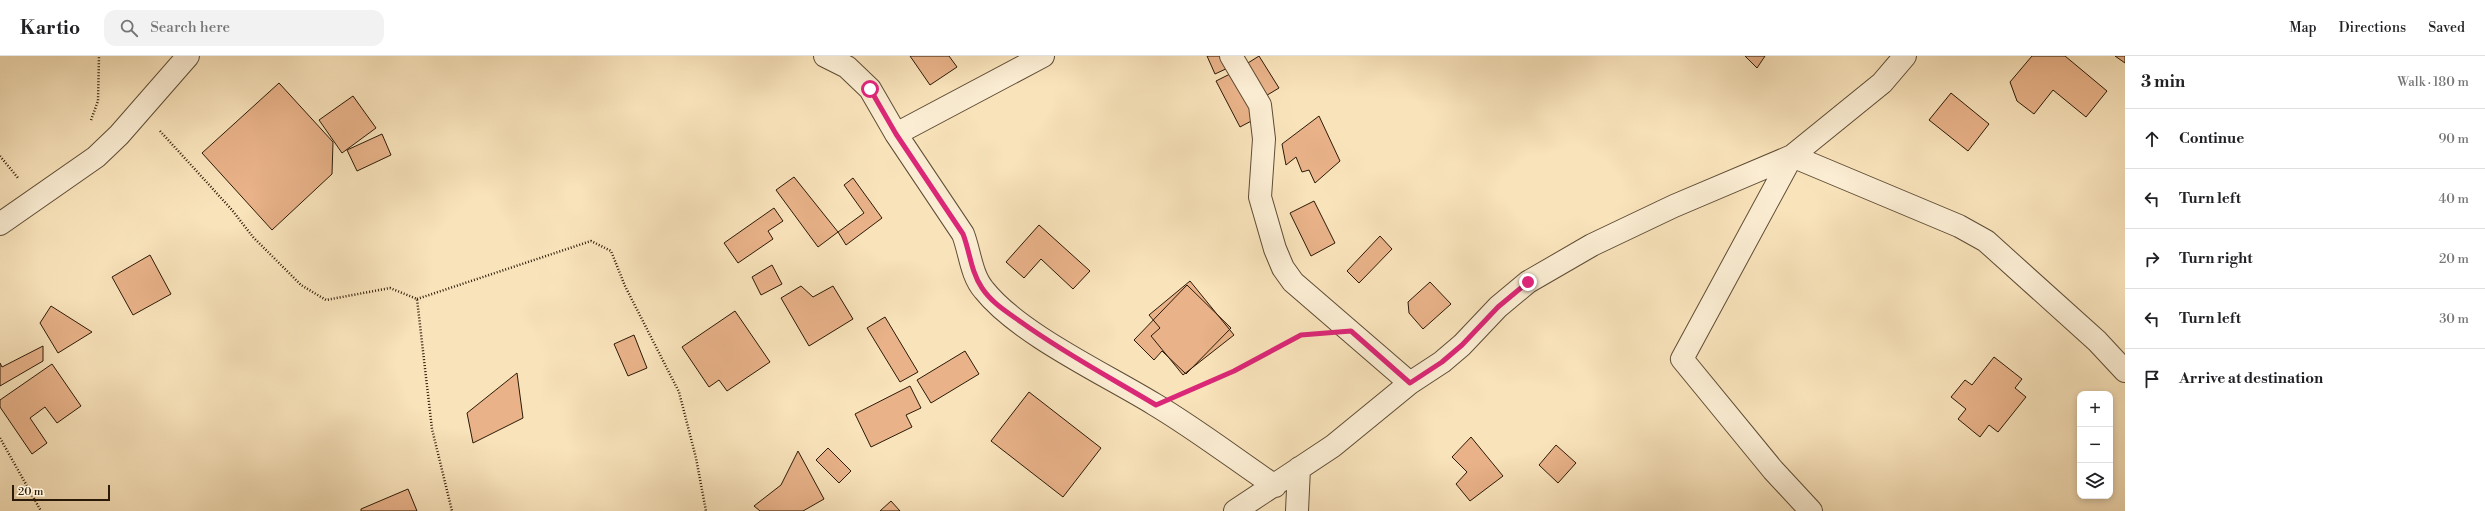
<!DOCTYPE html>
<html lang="en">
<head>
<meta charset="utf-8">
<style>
  :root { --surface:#fff; --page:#f2f2f2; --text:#202124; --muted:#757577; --line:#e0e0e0 }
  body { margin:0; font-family:"Libre Bodoni",serif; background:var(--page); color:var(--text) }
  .controls { position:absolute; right:12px; bottom:12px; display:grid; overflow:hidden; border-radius:8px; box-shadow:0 2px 6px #0003 }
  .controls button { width:36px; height:36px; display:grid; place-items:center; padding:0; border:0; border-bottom:1px solid var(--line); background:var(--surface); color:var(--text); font:20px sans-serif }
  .scale { position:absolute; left:12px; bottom:10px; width:98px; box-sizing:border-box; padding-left:4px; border:2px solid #2b1a07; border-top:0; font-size:11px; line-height:14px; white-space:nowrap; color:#2b1a07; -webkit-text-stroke:3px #fbedd3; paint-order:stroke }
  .stop { position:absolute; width:12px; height:12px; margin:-9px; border:3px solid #db2777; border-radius:50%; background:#fff }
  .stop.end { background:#db2777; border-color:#fff; box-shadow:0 1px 4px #0008 }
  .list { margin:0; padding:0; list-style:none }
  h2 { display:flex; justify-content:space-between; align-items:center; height:52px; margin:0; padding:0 16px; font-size:17px }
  h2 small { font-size:13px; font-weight:400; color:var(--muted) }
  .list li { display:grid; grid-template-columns:26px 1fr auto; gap:12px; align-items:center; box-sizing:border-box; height:60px; padding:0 16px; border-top:1px solid var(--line) }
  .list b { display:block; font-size:15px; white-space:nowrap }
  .list em { font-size:13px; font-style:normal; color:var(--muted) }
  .icon { flex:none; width:22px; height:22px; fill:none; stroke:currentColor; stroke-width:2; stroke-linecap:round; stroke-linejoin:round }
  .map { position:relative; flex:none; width:2125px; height:455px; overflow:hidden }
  header { display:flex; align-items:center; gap:24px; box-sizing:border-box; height:56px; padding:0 20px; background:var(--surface); border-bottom:1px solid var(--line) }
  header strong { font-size:19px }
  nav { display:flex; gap:22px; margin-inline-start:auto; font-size:14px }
  .search { width:280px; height:36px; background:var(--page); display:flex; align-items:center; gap:10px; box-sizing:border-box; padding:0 14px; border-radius:12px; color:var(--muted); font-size:15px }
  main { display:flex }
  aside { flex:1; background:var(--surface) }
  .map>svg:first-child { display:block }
  .building { fill:#e9b289; stroke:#2b1a07 }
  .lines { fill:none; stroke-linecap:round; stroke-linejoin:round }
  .minor-casing { stroke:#5e4c34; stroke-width:24 }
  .path { stroke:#2b1a07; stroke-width:2.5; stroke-dasharray:1 2; stroke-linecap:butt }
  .minor { stroke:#fbedd3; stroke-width:22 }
  .route { stroke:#db2777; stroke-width:5 }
</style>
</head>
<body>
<header>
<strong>Kartio</strong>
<div class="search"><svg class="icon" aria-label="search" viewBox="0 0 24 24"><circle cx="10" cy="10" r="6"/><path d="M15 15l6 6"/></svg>Search here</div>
<nav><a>Map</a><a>Directions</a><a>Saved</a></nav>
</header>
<main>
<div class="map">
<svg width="2125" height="455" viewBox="0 0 2125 455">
  <rect width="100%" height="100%" fill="#f9e3bb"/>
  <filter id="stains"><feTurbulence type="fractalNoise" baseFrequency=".005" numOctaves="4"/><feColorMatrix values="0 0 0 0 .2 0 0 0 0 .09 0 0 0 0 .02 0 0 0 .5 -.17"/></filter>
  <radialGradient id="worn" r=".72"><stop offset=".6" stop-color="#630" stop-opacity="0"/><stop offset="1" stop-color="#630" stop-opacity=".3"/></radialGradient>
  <path class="building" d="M 910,0 L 949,0 L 957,11 L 930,29 Z
    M 1207,0 L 1225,0 L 1230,11 L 1215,18 Z
    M 1259,0 L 1279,32 L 1259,44 L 1240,12 Z
    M 1745,0 L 1765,0 L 1757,12 Z
    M 2032,0 L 2065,0 L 2107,35 L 2086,61 L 2053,34 L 2034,58 L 2017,45 L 2010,26 Z
    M 2115,0 L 2125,0 L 2125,7 Z
    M 1234,16 L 1257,62 L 1240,71 L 1216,25 Z
    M 279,27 L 333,86 L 332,118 L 272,174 L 202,97 Z
    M 1951,37 L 1989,68 L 1968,95 L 1929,64 Z
    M 353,40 L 376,72 L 342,97 L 319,64 Z
    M 1319,60 L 1340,105 L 1315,127 L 1309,114 L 1302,116 L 1296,101 L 1286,109 L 1282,88 Z
    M 382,78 L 391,99 L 357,115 L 347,94 Z
    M 794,121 L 838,176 L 818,191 L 776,134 Z
    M 853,122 L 882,162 L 846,189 L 838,176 L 864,157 L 844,129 Z
    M 1314,145 L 1335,187 L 1311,200 L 1290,157 Z
    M 774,152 L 783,165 L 768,175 L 773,183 L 738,207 L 724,187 Z
    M 1039,169 L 1090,215 L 1073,233 L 1041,203 L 1024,222 L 1006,206 Z
    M 1380,180 L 1392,193 L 1359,227 L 1347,215 Z
    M 150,199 L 171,238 L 133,259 L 112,221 Z
    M 772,209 L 782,228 L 761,239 L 752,221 Z
    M 1190,225 L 1234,279 L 1183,319 L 1151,280 L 1160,272 L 1149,259 Z
    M 1430,226 L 1451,248 L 1423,273 L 1409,257 L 1408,246 Z
    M 1187,229 L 1231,272 L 1186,318 L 1162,295 L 1154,304 L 1134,284 Z
    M 801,230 L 813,241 L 833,230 L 853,263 L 809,290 L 781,242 Z
    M 51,250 L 92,276 L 58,297 L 40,267 Z
    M 735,255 L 770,306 L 727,335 L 719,324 L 709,331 L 682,291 Z
    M 885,261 L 918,316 L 900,326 L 867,272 Z
    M 634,279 L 647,312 L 628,320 L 614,288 Z
    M 43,290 L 43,305 L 0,330 L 0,307 L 2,311 Z
    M 965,295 L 979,318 L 931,347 L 917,324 Z
    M 1994,301 L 2022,323 L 2015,332 L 2026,341 L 1998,376 L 1989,369 L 1980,381 L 1958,363 L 1966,353 L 1951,341 L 1965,324 L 1972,329 Z
    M 52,308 L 81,350 L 57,367 L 45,351 L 30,362 L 47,387 L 32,398 L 0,351 L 0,344 Z
    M 517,317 L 523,362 L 473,387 L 467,357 Z
    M 910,330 L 921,352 L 906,359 L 912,371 L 871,391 L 855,358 Z
    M 1029,336 L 1101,392 L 1063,441 L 991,385 Z
    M 1471,381 L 1503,420 L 1470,445 L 1456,428 L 1467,416 L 1452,401 Z
    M 1556,389 L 1576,407 L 1558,427 L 1539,409 Z
    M 828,392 L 851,415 L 839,427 L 816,404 Z
    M 798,395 L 824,443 L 803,455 L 760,455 L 754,450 L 781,429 Z
    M 408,433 L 417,455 L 361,455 L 361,453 Z
    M 891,445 L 900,455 L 880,455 Z"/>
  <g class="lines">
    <g class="minor-casing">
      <path id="minor" d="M 825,0 L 847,11 L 870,33 L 896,78 L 963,178 C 970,196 971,219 984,234 C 1019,278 1105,318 1154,348 C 1196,373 1235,403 1275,430
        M 1231,0 L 1260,49 L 1264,83 L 1260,141 L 1275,193 L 1283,212 L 1293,226 L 1410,327
        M 896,78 L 1043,0
        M 0,168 L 96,101 L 119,79 L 188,0
        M 1235,455 L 1333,390 L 1410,327 L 1442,306 L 1462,289 L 1498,251 L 1528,226 L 1592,189 L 1674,150 L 1792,100 L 1882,27 L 1905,0
        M 1297,455 L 1299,412
        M 1811,455 L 1773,414 L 1682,303 L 1792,100 L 1959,170 L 1986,185 L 2097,285 L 2125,315"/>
    </g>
    <path class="path" d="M 91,64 L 98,45 L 99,0
      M 160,75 L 232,154 L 253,181 L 301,229 L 326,244 L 390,232 L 417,243 L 432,373 L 452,455
      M 0,100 L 18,122
      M 417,243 L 591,185 L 611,195 L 625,230 L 679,336 L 696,402 L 706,455
      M 1188,336 L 1235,315 L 1301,279 L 1309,278
      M 0,382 L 41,455"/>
    <use href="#minor" class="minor"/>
  </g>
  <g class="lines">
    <path class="route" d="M 870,33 L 896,78 L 963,178 C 970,196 971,216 982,232 C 992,247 1007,256 1021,266 C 1064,297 1111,322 1156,349 L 1234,315 L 1301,279 L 1351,275 L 1410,327 L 1442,306 L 1462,289 L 1498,251 L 1528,226"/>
  </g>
  <rect width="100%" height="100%" filter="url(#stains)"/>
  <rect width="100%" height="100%" fill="url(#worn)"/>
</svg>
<div class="controls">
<button>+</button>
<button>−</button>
<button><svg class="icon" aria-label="layers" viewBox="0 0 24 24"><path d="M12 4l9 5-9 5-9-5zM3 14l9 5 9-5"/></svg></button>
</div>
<div class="scale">20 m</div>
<div class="stop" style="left:870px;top:33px"></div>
<div class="stop end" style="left:1528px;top:226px"></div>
</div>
<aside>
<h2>3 min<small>Walk · 180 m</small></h2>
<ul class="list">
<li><svg class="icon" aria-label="ahead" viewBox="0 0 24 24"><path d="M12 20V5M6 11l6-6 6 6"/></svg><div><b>Continue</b></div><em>90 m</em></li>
<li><svg class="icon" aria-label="left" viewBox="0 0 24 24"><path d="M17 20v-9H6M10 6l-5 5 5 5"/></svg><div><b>Turn left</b></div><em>40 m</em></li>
<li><svg class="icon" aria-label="right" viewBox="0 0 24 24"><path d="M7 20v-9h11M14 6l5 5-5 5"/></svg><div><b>Turn right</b></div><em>20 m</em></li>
<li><svg class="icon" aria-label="left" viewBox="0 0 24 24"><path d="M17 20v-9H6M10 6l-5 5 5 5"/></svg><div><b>Turn left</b></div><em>30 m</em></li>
<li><svg class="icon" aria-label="arrive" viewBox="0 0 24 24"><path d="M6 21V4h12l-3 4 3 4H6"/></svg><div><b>Arrive at destination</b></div></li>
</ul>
</aside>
</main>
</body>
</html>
